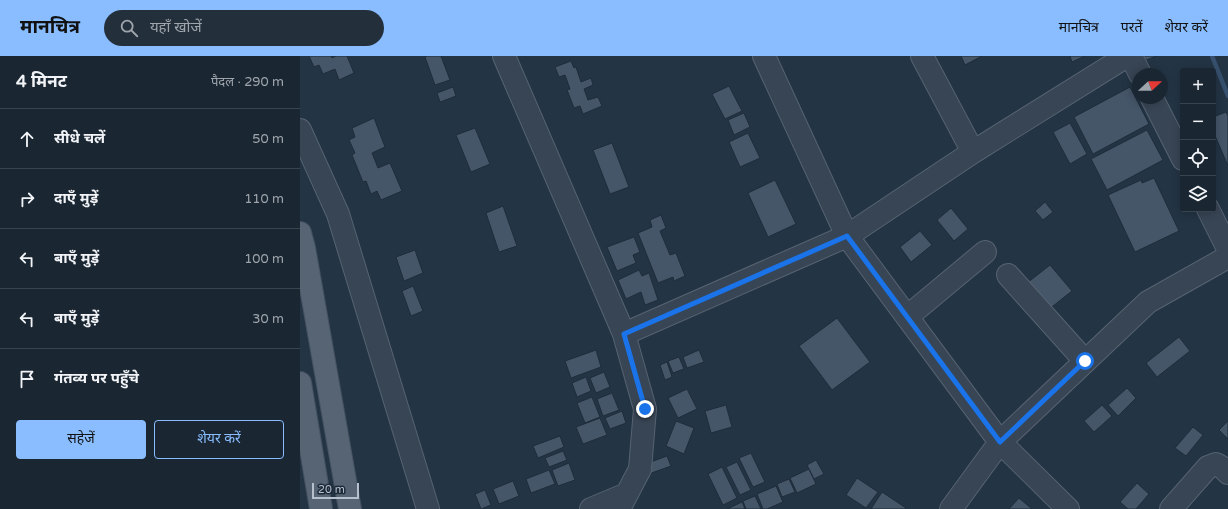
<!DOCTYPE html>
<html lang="hi">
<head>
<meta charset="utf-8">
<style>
  :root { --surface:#1a2733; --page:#232f3b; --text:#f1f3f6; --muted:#9fa5ac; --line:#38444e; --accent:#89bdff }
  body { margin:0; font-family:"Varela Round","Noto Sans Devanagari",sans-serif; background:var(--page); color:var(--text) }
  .controls { position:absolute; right:12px; top:12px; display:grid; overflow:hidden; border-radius:4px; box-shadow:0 2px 10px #0003 }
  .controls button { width:36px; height:36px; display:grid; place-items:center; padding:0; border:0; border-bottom:1px solid var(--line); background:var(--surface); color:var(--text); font:20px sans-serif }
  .compass { position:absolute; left:832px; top:12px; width:36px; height:36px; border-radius:50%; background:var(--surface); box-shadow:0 2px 10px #0003; rotate:69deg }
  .scale { position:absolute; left:12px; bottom:10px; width:47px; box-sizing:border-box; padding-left:4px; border:2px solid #b6c0cd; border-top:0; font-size:11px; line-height:14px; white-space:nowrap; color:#b6c0cd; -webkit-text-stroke:3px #1d2a39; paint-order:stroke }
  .stop { position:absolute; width:12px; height:12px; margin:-9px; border:3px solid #1a73e8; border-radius:50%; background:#fff }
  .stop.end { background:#1a73e8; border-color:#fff; box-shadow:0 1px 4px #0008 }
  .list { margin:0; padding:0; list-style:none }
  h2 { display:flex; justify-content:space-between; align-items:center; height:52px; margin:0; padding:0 16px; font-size:17px }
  h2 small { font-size:13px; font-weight:400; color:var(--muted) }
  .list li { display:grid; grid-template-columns:26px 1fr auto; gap:12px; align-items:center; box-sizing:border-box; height:60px; padding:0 16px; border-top:1px solid var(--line) }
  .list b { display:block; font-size:15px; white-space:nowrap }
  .list em { font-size:13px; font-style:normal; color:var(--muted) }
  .actions { display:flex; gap:8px; padding:12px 16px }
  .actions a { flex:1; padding:9px 0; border:1px solid var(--accent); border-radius:4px; text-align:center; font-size:14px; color:var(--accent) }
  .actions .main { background:var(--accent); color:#111 }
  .icon { flex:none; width:22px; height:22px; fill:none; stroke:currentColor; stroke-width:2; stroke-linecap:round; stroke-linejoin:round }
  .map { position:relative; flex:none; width:928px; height:453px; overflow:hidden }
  header { display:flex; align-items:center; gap:24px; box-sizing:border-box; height:56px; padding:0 20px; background:var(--accent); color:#111 }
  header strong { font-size:19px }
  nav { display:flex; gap:22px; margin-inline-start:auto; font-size:14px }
  .search { width:280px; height:36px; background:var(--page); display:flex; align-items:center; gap:10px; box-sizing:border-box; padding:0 14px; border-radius:22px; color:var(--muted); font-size:15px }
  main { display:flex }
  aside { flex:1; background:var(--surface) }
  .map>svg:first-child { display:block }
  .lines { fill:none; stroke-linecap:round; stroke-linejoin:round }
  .stream { stroke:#36506d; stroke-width:4.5 }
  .building { fill:#455669; stroke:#1f2c3b }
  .minor-casing { stroke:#576371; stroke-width:24 }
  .major-casing { stroke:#455160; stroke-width:24 }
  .minor { stroke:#384554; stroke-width:22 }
  .major { stroke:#566474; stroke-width:22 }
  .route { stroke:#1a73e8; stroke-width:5 }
</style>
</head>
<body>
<header>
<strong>मानचित्र</strong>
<div class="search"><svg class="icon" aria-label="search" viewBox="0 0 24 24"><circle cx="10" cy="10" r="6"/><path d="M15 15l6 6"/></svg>यहाँ खोजें</div>
<nav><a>मानचित्र</a><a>परतें</a><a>शेयर करें</a></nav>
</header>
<main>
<aside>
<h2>4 मिनट<small>पैदल · 290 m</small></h2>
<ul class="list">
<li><svg class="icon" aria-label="ahead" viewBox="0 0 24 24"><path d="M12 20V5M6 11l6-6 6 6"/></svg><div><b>सीधे चलें</b></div><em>50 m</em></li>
<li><svg class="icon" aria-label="right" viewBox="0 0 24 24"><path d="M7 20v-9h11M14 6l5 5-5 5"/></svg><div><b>दाएँ मुड़ें</b></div><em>110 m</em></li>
<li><svg class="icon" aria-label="left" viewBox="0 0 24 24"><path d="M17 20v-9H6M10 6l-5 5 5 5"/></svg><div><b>बाएँ मुड़ें</b></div><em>100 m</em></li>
<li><svg class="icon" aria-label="left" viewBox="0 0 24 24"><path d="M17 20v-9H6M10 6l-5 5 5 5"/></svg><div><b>बाएँ मुड़ें</b></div><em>30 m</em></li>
<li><svg class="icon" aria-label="arrive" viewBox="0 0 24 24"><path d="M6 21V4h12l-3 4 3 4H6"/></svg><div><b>गंतव्य पर पहुँचे</b></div></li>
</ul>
<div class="actions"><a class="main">सहेजें</a><a>शेयर करें</a></div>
</aside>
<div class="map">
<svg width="928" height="453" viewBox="0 0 928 453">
  <rect width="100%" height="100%" fill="#233444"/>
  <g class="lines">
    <path class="stream" d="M 912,0 L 928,40"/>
  </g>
  <path class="building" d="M 9,0 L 31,0 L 32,2 L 36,0 L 47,0 L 54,17 L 39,24 L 35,13 L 23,18 L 19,9 L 14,11 Z
    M 127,0 L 141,0 L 150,24 L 135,29 L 125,1 Z
    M 661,0 L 682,0 L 665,9 Z
    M 770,0 L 785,0 L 772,6 Z
    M 844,0 L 857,0 L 846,4 Z
    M 271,5 L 274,12 L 276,11 L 281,26 L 291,22 L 293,29 L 284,33 L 288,44 L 298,41 L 302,50 L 283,58 L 280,50 L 274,52 L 267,34 L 270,33 L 265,19 L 259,21 L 255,11 Z
    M 429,30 L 442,55 L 425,63 L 412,38 Z
    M 153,31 L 156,40 L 140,46 L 137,37 Z
    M 830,31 L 849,68 L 793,98 L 774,61 Z
    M 926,56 L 928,60 L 928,110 L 913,75 L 913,61 Z
    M 444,57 L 450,71 L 434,79 L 428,64 Z
    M 74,62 L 85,91 L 72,97 L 78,112 L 90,107 L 102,135 L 81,144 L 77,135 L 71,138 L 66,125 L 63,126 L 52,99 L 55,97 L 49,84 L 55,81 L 52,72 Z
    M 770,67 L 787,98 L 770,108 L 753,76 Z
    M 175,72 L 190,108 L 171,116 L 156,79 Z
    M 847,74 L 863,104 L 807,134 L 791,103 Z
    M 448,77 L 460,102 L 440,111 L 429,86 Z
    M 312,87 L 329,131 L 310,138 L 293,94 Z
    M 854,122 L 879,175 L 835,196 L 808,139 L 841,124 L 842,127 Z
    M 475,124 L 496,168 L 468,181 L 448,137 Z
    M 745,146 L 753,156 L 743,164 L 735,155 Z
    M 203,150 L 217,190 L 199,196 L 186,157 Z
    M 651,152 L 668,173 L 654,185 L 637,164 Z
    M 361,159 L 366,172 L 360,175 L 370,199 L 376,197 L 385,220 L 374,225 L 373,221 L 358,227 L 338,177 L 352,171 L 350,164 Z
    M 620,175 L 632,189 L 611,206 L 600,191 Z
    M 334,181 L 340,196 L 333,199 L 336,207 L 317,215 L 307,191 Z
    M 115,194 L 123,217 L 104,225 L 96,201 Z
    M 750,209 L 772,235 L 748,254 L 727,227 Z
    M 339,214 L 342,220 L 349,217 L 358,244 L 345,249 L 341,236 L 326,243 L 318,224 Z
    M 113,230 L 123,255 L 111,260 L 102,235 Z
    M 537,262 L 570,306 L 532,334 L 499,290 Z
    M 879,281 L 890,295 L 857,321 L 846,307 Z
    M 296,294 L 301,311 L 271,322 L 265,305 Z
    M 399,294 L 404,306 L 387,312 L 383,301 Z
    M 379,301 L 384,313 L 373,317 L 368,305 Z
    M 367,306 L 372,321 L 365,324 L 360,309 Z
    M 304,316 L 310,331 L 296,337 L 290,322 Z
    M 286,321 L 291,335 L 277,341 L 272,327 Z
    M 827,332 L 836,342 L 818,360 L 808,349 Z
    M 387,333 L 397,353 L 378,362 L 368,342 Z
    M 312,337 L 319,354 L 303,360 L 297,343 Z
    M 292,341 L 300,361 L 285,367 L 277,347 Z
    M 426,349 L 432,371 L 411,377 L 405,355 Z
    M 802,349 L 812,360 L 794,376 L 784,365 Z
    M 322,355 L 326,367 L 310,373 L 305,362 Z
    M 300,362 L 307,379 L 283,388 L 276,371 Z
    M 376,365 L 394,372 L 384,398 L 366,390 Z
    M 928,365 L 928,383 L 919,374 Z
    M 893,371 L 903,379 L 886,400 L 875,392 Z
    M 260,380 L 264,391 L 238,402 L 233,390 Z
    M 263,395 L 267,404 L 249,411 L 245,402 Z
    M 451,397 L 465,426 L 453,431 L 439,402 Z
    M 367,400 L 371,410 L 349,418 L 345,408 Z
    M 516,404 L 524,418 L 514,423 L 507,409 Z
    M 437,406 L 451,434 L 440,439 L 426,411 Z
    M 269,407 L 275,424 L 258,430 L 252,414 Z
    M 422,411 L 437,442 L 423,449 L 408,418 Z
    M 509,413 L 516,428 L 497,437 L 490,422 Z
    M 249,414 L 255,428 L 231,437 L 226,423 Z
    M 557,422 L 578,436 L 566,452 L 546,439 Z
    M 489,423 L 495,436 L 482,441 L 477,428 Z
    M 213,425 L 219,440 L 199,448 L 193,433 Z
    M 837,427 L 849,438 L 836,453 L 828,453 L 820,446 Z
    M 476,430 L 483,446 L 467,453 L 463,453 L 457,438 Z
    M 185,434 L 191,449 L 181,453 L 175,438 Z
    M 582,436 L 606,452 L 605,453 L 571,453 Z
    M 455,440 L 461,453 L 446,453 L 443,445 Z
    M 719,442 L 732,453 L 709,453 Z
    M 442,446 L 445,453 L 427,453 Z"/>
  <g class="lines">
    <g class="minor-casing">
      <path id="minor" d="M 204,0 L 324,278 L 345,353 L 340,413 L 319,453
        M 464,0 L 547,180 L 700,386 L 768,453
        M 622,0 L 673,96
        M 831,0 L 840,18
        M 852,42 L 883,103
        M 0,74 L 38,158 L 128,453
        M 908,153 L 928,193
        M 708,219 L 785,305
        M 607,261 L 685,196
        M 324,278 L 547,180 L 673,96 L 827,0
        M 291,453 L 327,438
        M 651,453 L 700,386 L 848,246 L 928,201
        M 871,453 L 908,411 L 916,408 L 923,412 L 928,417"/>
    </g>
    <g class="major-casing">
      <path id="major" d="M 0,177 L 4,192 L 50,453
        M 0,327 L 21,453"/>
    </g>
    <use href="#minor" class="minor"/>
    <use href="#major" class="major"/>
  </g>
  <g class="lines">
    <path class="route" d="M 345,353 L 324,278 L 547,180 L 700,386 L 785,305"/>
  </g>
</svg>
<div class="controls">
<button>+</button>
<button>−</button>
<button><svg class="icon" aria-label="locate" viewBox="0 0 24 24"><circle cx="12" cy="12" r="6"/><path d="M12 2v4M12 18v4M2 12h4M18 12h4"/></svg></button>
<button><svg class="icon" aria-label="layers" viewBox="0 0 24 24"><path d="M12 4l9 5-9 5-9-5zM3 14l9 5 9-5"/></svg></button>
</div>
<svg class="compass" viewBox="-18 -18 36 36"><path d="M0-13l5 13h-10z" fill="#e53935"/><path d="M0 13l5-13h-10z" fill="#9fa5ac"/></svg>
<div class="scale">20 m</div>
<div class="stop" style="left:785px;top:305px"></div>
<div class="stop end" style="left:345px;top:353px"></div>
</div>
</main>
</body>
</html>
